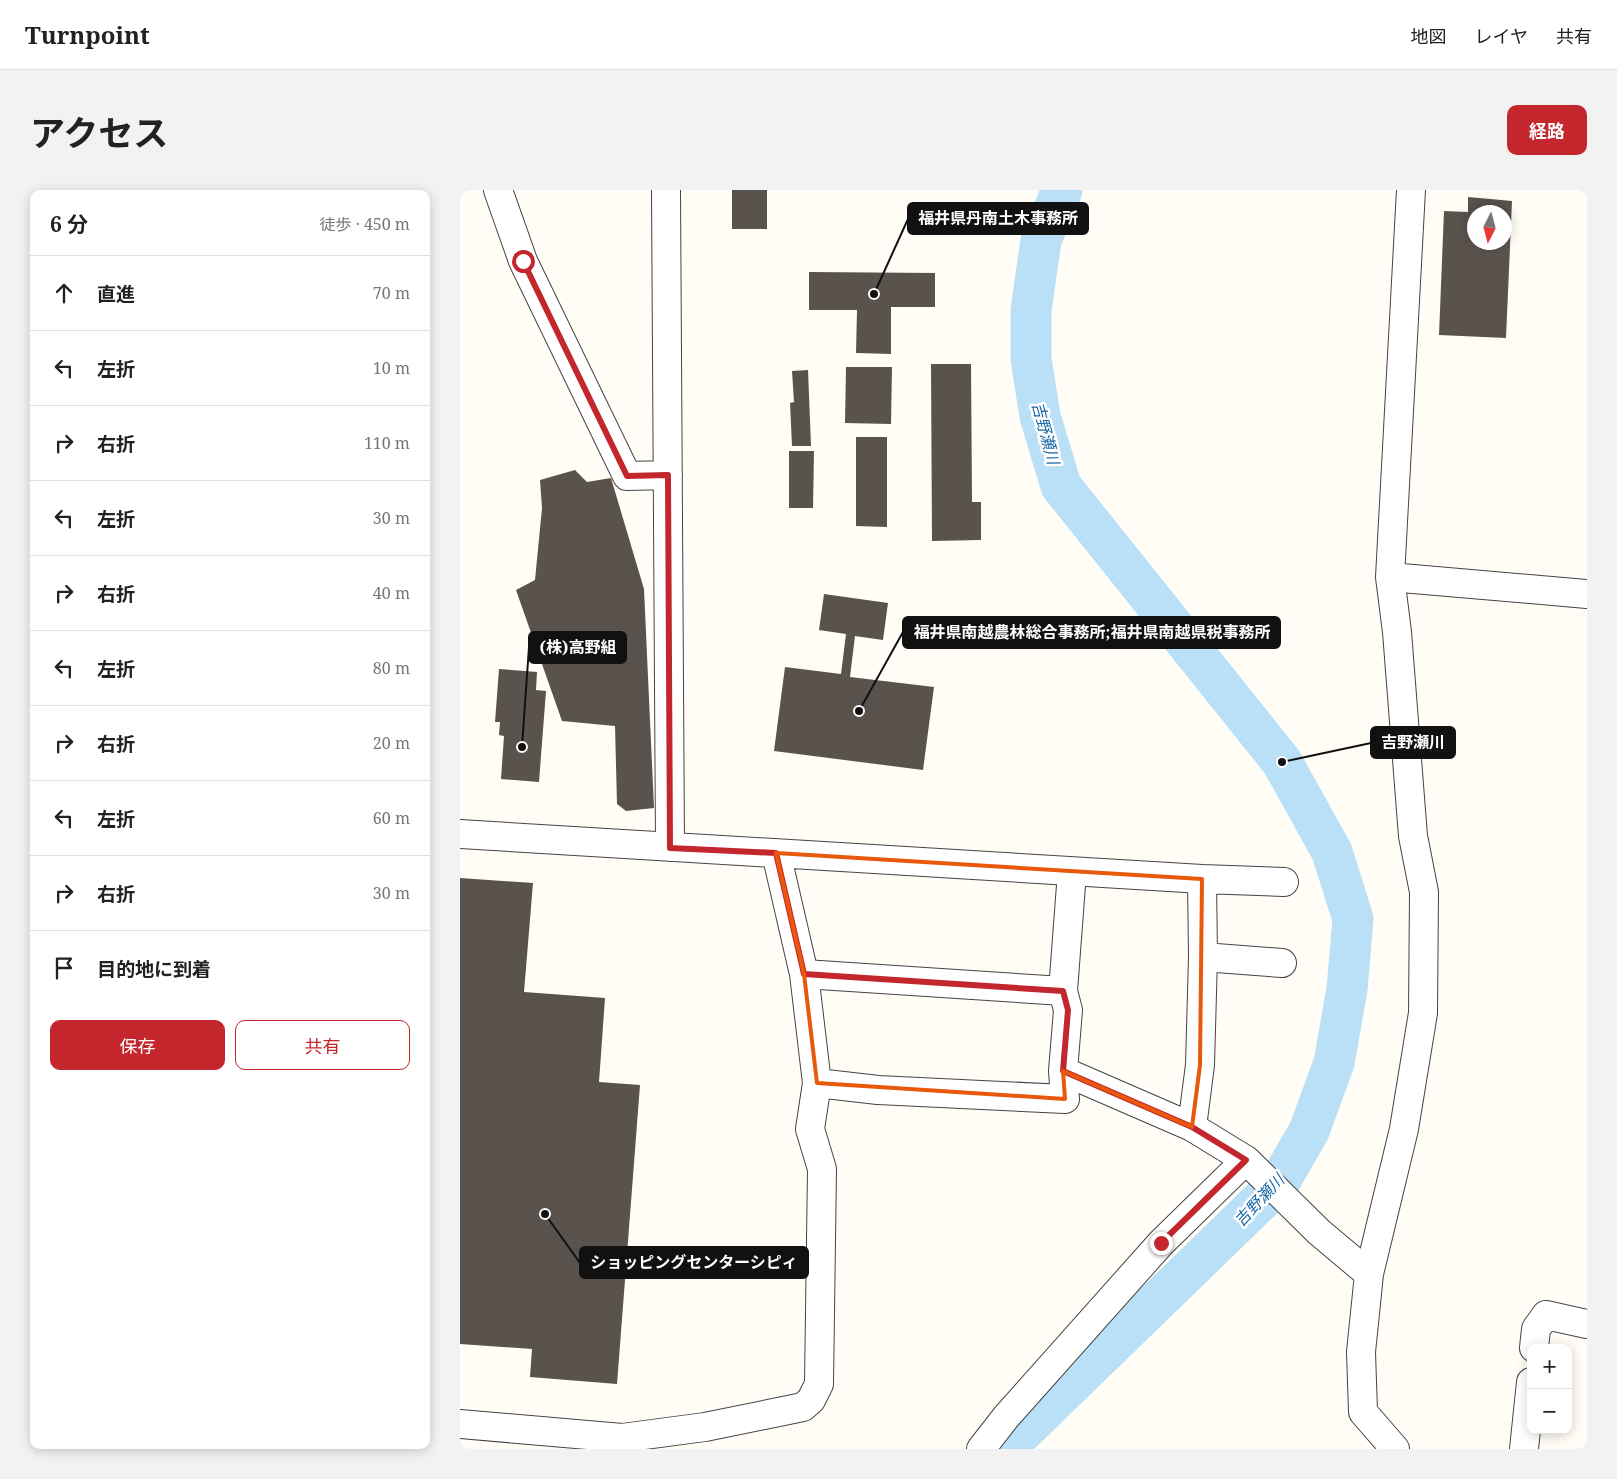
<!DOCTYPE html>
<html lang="ja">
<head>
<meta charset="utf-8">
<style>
  :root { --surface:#fff; --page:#f2f2f2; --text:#222; --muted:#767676; --line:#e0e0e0; --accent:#c4262e }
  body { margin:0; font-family:"Noto Serif","Noto Sans JP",serif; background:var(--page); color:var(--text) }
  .controls { position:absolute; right:15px; bottom:15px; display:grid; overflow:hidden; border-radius:10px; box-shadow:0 2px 12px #0003 }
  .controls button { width:45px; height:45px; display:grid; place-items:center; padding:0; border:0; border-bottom:1px solid var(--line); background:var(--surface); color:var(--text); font:25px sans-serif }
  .compass { position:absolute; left:1007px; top:15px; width:45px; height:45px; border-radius:50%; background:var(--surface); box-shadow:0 2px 12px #0003; rotate:186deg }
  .stop { position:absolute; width:15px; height:15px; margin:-11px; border:4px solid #c4262e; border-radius:50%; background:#fff }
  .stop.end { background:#c4262e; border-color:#fff; box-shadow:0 1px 5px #0008 }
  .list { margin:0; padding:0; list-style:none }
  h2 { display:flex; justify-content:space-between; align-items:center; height:65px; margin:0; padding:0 20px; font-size:21px }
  h2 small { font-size:16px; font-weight:400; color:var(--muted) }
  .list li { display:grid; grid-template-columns:32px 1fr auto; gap:15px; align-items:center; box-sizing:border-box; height:75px; padding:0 20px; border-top:1px solid var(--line) }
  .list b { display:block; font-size:19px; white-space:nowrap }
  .list em { font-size:16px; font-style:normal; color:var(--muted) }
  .actions { display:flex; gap:10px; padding:15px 20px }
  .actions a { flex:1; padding:11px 0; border:1px solid var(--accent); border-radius:10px; text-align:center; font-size:18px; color:var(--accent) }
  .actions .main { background:var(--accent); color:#fff }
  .icon { flex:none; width:28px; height:28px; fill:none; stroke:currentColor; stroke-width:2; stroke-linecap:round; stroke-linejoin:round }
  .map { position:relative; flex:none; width:1127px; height:1259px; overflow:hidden; border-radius:10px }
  header { display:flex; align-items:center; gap:30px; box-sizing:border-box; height:70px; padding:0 25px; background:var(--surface); border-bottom:1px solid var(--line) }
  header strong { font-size:24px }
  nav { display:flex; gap:28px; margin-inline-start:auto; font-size:18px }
  .intro { display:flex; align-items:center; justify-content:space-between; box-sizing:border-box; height:120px; padding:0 30px }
  h1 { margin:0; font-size:35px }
  .button { padding:12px 22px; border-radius:10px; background:var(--accent); color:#fff; font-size:18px; font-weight:700 }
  main { display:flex; gap:30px; padding:0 30px }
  aside { flex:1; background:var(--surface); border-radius:10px; box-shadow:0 2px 12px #0003 }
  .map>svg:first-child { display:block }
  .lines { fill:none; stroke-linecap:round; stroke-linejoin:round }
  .river { stroke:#b9e0f7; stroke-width:41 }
  .building { fill:#5a524d; fill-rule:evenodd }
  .street-casing { stroke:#444; stroke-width:30 }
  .street { stroke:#fff; stroke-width:28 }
  .route { stroke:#c4262e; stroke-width:6 }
  .marked { fill:none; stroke:#e8590c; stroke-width:4; stroke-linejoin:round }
  .labels { text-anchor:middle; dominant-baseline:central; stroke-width:5; stroke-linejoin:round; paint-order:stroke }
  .water-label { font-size:16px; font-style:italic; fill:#1768a6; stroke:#fff }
  .leader { fill:none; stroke:#111; stroke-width:2 }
  .callout-dot { fill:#111; stroke:#fff; stroke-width:2 }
  .callout { fill:#111; stroke:#111; stroke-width:2 }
  .callout-label { font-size:16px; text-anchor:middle; font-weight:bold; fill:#fff }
</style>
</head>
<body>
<header>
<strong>Turnpoint</strong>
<nav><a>地図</a><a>レイヤ</a><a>共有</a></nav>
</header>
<div class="intro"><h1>アクセス</h1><a class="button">経路</a></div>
<main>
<aside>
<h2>6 分<small>徒歩 · 450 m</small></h2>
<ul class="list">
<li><svg class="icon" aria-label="ahead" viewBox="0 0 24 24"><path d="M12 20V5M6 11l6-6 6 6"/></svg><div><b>直進</b></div><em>70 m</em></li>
<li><svg class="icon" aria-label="left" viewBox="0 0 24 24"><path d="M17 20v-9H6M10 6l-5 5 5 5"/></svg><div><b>左折</b></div><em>10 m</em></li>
<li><svg class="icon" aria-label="right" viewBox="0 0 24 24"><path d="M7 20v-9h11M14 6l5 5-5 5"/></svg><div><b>右折</b></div><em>110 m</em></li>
<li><svg class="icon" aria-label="left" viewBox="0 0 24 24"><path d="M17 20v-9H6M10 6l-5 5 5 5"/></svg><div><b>左折</b></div><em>30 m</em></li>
<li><svg class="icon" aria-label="right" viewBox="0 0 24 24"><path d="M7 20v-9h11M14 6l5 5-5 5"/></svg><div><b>右折</b></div><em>40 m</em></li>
<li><svg class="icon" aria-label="left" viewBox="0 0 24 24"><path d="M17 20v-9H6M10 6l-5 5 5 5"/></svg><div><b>左折</b></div><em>80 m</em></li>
<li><svg class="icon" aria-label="right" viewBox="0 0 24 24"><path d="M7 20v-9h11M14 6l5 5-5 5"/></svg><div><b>右折</b></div><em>20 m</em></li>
<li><svg class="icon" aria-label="left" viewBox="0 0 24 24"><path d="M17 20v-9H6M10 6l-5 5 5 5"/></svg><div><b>左折</b></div><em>60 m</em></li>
<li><svg class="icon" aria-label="right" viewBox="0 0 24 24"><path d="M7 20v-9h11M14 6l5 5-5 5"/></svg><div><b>右折</b></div><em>30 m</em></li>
<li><svg class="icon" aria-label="arrive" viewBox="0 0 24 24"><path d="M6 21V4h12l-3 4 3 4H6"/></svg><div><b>目的地に到着</b></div></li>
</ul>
<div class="actions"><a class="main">保存</a><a>共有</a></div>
</aside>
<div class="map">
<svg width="1127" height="1259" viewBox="0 0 1127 1259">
  <rect width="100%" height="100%" fill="#fffdf5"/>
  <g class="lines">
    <path class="river" d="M 548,1259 L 555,1249 L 819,993 L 849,941 L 874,873 L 887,799 L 893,729 L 872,662 L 822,572 L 601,296 L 580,226 L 571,169 L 571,121 L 581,50 L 602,0"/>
  </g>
  <path class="building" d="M 272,0 L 307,0 L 307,39 L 272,39 Z
    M 1008,7 L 1052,11 L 1046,148 L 979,145 L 984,21 L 1008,22 ZM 1014,22 L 1044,22 L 1044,52 L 1014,52 Z
    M 349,82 L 475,83 L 475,117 L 431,117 L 431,164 L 396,163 L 397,120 L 349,120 Z
    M 471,174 L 511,174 L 512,312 L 521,312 L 521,350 L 472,351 Z
    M 386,177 L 432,177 L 431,234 L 385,233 Z
    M 348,180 L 351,256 L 332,256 L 330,213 L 334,212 L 332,181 Z
    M 396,247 L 427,247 L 427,337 L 396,336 Z
    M 329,261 L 354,261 L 353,318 L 329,318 Z
    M 115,280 L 127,292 L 151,288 L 184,399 L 194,618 L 166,621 L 157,614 L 155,536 L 102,531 L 56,400 L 75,390 L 82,318 L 80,290 Z
    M 364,404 L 428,413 L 423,450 L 395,446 L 390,487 L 474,497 L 463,580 L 314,561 L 325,477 L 381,484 L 386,444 L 359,440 Z
    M 39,479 L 77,482 L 76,500 L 86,501 L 79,592 L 41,589 L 44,546 L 39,545 L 40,532 L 35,532 Z
    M 0,688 L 73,693 L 64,802 L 145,808 L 139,892 L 180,895 L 157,1194 L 70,1187 L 72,1159 L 0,1154 Z"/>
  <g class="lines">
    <g class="street-casing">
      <path id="street" d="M 38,0 L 63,71 L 167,286 L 208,285
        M 206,0 L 210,657
        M 930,387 L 1127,404
        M 0,644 L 742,689 L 743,767 L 740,875 L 732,937
        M 742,689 L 824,692
        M 743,767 L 822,773
        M 344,784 L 603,801
        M 603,881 L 732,937 L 786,970 L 859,1042 L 909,1084 L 901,1162 L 903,1222 L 935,1259
        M 357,893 L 418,900 L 605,909 L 603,881 L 608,820 L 603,801 L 612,682
        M 909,1084 L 944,939 L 963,823 L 964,702 L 953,646 L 937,442 L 930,387 L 951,0
        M 1074,1158 L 1076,1139 L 1086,1125 L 1127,1134
        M 0,1234 L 162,1248 L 245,1237 L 343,1217 L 351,1210 L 359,1194 L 362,979 L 350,939 L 357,893 L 344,784 L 316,663
        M 521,1259 L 546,1227 L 701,1053 L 786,970
        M 1064,1259 L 1071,1192"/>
    </g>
    <use href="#street" class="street"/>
  </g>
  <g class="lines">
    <path class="route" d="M 63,71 L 167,286 L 208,285 L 210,658 L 316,663 L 344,784 L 603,801 L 608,820 L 603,881 L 732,937 L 786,970 L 701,1053"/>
  </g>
  <path class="marked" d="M 316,663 L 742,689 L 740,875 L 732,937 L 603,881 L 605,909 L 357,893 L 344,784 Z"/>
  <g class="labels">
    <g class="water-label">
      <text transform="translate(586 243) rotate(75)">吉野瀬川</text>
      <text transform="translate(799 1010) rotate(-47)">吉野瀬川</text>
    </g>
  </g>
  <path class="leader" d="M414 104L448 29M399 521L443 442M62 557L69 457M822 572L911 553M85 1024L120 1073"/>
  <g class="callout-dot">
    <circle cx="414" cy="104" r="5"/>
    <circle cx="399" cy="521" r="5"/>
    <circle cx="62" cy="557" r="5"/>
    <circle cx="822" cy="572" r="5"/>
    <circle cx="85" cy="1024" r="5"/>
  </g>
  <g class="callout">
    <rect x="448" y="13" width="180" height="31" rx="5"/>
    <rect x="443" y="427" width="377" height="31" rx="5"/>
    <rect x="69" y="442" width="97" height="31" rx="5"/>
    <rect x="911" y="537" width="84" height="31" rx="5"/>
    <rect x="120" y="1057" width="228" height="31" rx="5"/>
  </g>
  <g class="callout-label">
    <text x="538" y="34">福井県丹南土木事務所</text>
    <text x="632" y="448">福井県南越農林総合事務所;福井県南越県税事務所</text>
    <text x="118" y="463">(株)高野組</text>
    <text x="953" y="558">吉野瀬川</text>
    <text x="234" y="1078">ショッピングセンターシピィ</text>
  </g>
</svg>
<div class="controls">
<button>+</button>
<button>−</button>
</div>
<svg class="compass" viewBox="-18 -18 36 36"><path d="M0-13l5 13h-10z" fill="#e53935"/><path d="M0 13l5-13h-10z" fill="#767676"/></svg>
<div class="stop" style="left:63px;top:71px"></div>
<div class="stop end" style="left:701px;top:1053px"></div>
</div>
</main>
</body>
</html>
